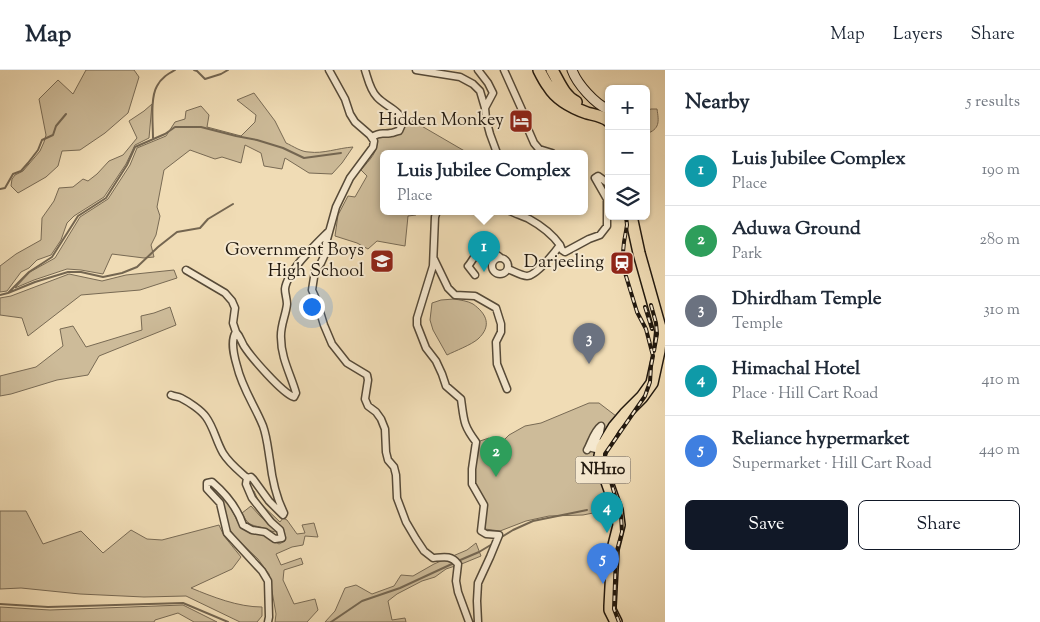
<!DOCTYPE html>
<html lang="en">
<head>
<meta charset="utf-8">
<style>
  :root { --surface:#fff; --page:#f6f6f7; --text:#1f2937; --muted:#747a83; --line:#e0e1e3; --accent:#111827 }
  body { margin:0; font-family:"Sorts Mill Goudy",serif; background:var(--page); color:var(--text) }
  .controls { position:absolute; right:15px; top:15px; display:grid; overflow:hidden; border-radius:8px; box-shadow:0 1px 4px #0004 }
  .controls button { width:45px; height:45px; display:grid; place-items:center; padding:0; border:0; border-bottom:1px solid var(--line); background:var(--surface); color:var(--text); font:25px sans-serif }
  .you { position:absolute; left:311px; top:236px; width:18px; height:18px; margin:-12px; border:4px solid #fff; border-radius:50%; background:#1a73e8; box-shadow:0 0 0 8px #1a73e833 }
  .badge { display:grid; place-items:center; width:32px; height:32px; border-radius:50%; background:var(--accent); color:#fff; font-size:16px; font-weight:700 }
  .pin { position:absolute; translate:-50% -41px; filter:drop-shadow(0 1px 2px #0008) }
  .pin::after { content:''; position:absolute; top:26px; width:18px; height:15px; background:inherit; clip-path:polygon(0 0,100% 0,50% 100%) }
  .popup { position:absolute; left:380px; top:80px; width:208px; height:65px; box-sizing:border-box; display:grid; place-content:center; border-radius:8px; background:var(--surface); filter:drop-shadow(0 1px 4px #0005); font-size:16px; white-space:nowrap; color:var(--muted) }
  .popup b { font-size:19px; color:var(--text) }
  .popup::after { content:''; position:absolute; left:50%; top:100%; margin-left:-10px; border:10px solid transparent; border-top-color:var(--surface) }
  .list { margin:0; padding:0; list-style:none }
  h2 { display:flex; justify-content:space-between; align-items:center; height:65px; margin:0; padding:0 20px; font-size:21px }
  h2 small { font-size:16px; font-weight:400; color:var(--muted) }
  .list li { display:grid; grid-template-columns:32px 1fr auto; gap:15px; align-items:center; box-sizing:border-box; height:70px; padding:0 20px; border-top:1px solid var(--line) }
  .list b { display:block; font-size:19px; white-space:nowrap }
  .list p { margin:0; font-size:16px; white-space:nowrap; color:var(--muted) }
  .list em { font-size:16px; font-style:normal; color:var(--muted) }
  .actions { display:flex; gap:10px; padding:15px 20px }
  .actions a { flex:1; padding:11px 0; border:1px solid var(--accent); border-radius:8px; text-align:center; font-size:18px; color:var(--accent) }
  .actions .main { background:var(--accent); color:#fff }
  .icon { flex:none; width:28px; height:28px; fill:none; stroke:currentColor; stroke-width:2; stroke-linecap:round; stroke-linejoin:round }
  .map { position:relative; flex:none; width:665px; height:552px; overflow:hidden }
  header { display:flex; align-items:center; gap:30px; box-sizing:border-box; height:70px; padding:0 25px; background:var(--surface); border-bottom:1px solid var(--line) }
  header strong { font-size:24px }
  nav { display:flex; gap:28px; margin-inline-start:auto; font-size:18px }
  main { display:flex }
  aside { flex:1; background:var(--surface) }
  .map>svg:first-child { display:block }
  .green { fill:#cdbb99; stroke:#786a54 }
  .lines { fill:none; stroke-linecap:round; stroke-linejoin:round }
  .stream { stroke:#746651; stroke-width:2 }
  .street-casing { stroke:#564a38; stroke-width:9 }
  .secondary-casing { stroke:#22190f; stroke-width:11 }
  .highway-casing { stroke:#22190f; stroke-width:14 }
  .street { stroke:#f5e8cf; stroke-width:6 }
  .secondary { stroke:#f5e8cf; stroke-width:9 }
  .highway { stroke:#f0dcb5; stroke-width:11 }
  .rail-casing { stroke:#22190f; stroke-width:4 }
  .rail { stroke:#f5e8cf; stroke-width:2; stroke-dasharray:5.5; stroke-linecap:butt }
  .labels { text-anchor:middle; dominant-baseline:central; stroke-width:4; stroke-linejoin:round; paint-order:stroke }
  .shield { fill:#f5e8cf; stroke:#615749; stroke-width:1 }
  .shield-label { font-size:16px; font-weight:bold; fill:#22190f }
  .poi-label { font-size:18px; fill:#22190f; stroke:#f5e8cf; text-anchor:end }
</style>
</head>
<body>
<header>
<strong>Map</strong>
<nav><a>Map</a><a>Layers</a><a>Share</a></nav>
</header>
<main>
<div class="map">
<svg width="665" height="552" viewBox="0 0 665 552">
  <rect width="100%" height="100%" fill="#f0dcb5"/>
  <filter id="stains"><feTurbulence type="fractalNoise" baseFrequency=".004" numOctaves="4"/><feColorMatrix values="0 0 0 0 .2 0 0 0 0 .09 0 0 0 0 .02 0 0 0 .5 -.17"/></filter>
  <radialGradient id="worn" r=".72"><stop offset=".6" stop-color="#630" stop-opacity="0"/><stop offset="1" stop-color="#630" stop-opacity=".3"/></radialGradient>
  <path class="green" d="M 86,0 L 134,0 L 139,7 L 128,43 L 105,63 L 80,80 L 62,81 L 58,96 L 46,107 L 18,123 L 11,116 L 12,109 L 15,105 L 23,101 L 40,81 L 44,72 L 46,65 L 39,29 L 58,10 L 73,24 Z
    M 254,23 L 275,51 L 286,73 C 293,76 301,82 309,82 C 323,84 338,78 353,77 L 342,93 L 332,104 L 309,103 L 285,88 L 282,99 L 264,96 L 261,83 L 245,75 L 241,93 L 222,87 L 215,89 L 190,80 L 164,100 L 157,137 L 160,146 L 156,165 L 151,175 L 154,187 L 144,188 L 112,184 L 103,204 L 81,200 L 67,199 L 34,210 L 15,218 L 30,202 L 55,188 L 80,147 L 108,129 L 130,95 L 137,78 L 166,66 L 175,52 L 185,49 L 186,41 L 201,36 L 209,45 L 207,57 L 241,66 L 255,52 L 256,45 L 237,30 Z
    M 152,34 L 149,68 L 135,75 L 126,94 L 104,127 L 74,146 L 67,153 L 61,170 L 51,185 L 37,190 L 29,198 L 21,202 L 7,221 L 0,222 L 0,196 L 16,184 L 41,170 L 42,148 L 54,131 L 59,118 L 73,117 L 83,109 L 88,111 L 97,104 L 109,91 L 123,85 L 137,68 L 129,51 L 144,41 Z
    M 651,39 L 657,39 C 659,52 660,59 646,64 L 646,41 Z
    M 413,51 L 468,83 L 384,83 L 384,141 L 417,141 L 416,145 L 408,146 L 405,176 L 377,171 L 368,179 L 357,173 L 335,166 L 338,145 L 348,126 L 355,127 L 367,106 L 361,100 C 370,89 378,83 377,68 C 394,63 396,71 407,53 Z
    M 174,200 L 177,208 L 140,220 L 81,225 L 28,266 L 22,248 L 0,245 L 0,228 L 11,226 L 69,204 L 102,211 L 126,205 Z
    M 454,229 C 460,230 468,231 473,234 C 487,244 492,256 478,269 C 471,275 455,281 447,285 L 433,260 L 430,250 L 432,233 L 441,230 Z
    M 170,237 L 176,255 L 99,286 L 88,305 L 57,310 L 11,324 L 0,326 L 0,306 L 36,297 L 63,276 L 60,259 L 73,256 L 86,277 L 142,260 L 141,246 L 154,243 Z
    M 589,333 L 599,333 L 616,346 L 598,381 L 610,435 L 593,443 L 583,445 L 549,446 L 526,451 L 500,461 L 485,459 L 486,433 L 474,413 L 476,385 L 480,371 L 489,368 L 496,376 L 501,373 L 509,365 L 525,356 L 541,353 Z
    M 212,415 L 226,429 L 241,458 L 252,463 L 263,465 L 279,474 L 285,471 L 282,459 L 259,436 L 249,419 L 254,421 L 259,432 L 280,452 L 283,448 L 287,450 L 297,464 L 305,463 L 302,455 L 314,453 L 318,467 L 305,466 L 303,475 L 292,477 L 276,484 L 281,495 L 301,488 L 303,494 L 284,500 L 283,510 L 294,534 L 315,529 L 318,540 L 307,552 L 275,552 L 276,544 L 269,504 L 258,489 L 235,467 L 229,458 L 221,429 L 210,416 Z
    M 251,436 L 260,446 L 278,462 C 273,462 271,461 266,459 C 253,454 249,458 242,443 Z
    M 0,441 L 26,441 L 43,474 L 81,461 L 103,483 L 131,460 L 147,469 L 162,470 L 219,455 L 224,466 L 241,487 L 232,499 L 191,518 C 213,527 238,537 262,537 L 262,546 L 257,552 L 240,552 L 186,526 L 144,527 L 80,524 L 21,518 L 0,519 Z
    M 476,473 L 481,486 L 464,493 L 446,499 L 435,507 L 422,511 L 397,524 L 388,531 L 392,550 L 405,548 L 406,552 L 325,552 L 335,541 L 345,518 L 356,515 L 372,524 L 394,516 L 401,505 L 413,506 L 434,494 L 467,480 Z
    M 183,535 L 217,552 L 194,552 L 178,543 L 155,550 L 154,552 L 0,552 L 0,537 L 50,540 Z"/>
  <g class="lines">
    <path class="stream" d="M 194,0 L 197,1 L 205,9 L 221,4 L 228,0
      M 153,68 C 153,54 150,28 157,16 C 161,8 168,4 175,0
      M 0,119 L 5,118 L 13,104 L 21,101 L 28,93 L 38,80 L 42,70 L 53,65 L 56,56 L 66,44
      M 8,223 L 29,202 L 52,187 L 78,146 L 106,128 L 127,95 L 135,77 L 165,64 L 175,57 L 201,57 L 236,66 L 257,70 L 283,78 L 304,88 L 341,83
      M 0,225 L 8,223 L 35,212 L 68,202 L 81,202 L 103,207 L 122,203 L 137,197 L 158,177 L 177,162 L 200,158 L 208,149 L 233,134
      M 500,468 L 513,460 L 533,451 L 587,440
      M 458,491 L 479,482 L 494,473
      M 0,534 L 48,537 L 183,533 L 228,552
      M 331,552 L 362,531 L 400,518 L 454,493"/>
    <g class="street-casing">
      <path id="street" d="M 329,0 L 345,29 L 350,44 L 355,52 L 370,65 L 374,71 L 373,77 L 350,108 L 336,137 L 326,173 L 325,184 L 321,193 L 315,201 L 312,220 L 316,229 L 324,255 L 332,274 L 347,293 L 367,305 L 368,310 L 365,329 L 368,336 L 376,342 L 381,349 L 385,359 L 386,382 L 388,390 L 394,397 L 396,405 L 397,428 L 406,452 L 416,469 L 424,481 L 433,488 C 444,487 451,485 458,494 L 456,511 L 458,522 L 469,552
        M 365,0 C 368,9 370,20 377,27 C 385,36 400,40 403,52 L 399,61 C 396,61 394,63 391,63 C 382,65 382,61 372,67
        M 416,0 L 460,7 L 473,14 L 480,21 L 485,38 L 486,49 L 490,64 L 497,83
        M 478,0 L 488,13 L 493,23 L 485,38
        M 504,0 L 522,40 L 524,50 L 534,73 L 539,79 L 552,83
        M 437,141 L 435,147 L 433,196 L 417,248 L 417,255 L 426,278 L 436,291 L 442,304 L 446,316 L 461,329 C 464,350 463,355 476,372 L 472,399 L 472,414 L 484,435 L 481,461 L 486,464 L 499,465 L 490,487 L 478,513 L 477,531 L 478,552
        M 510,141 C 516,144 523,146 529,149 C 540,155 552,164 560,175
        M492 196a8 8 0 1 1 16 0a8 8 0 1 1-16 0Z
        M 434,189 L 448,218 L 455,225 L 475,226 L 496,238 L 501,254 L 501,262 L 496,272 L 497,294 L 507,319
        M 508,199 C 513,201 522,206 527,206 C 536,206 555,182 560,175 L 562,180 L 565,182 L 589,169 L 600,165 L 607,156 L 607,129 L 595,108 L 598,106 L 609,114
        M 186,200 L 225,223 L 232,231 L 235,238 L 233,253 L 236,262
        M 475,205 L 468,196 C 471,193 473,188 476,185 C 484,180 495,182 501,188
        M 171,325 C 175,327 177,326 181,328 C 189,332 201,340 206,347 C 214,358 216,371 223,383 C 229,393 238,400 247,408
        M 587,380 C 591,373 594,361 601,356 L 600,362 L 592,378 L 596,379 L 600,373
        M 268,552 L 269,547 L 268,511 L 262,501 L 227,463 L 220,433 L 207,419 L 207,413 L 212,412 C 226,424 237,437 243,455 L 252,460 L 265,462 L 275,469 L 282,468 L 280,460 L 271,452 L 252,428 L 246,414 L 247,408 L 251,407 L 253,409 L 269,431 L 283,445 L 284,443 C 276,427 272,408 270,391 C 268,379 267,367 263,356 C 255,336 242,318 237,296 C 234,286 230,271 236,262 C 240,266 241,271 244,276 C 251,287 282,323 294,327 L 296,323 C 291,305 281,288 281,268 C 280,256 286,245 287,234 C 287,229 285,224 285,219 C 287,201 317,173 329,161"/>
    </g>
    <g class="secondary-casing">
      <path id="secondary" d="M 572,0 C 577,14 595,34 609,40"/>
    </g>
    <g class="highway-casing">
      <path id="highway" d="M 539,0 C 542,6 545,12 549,17 C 557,30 573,38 587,43 C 595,45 603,46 609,51
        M 552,0 C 559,12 564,26 576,32
        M 616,552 L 610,540 L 610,536 L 613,479 L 619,455 L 617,440 L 607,412 L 601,395 L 600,386 L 602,377 L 614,357 L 625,344 L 642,327 L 652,313 L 659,281 L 661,261 L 639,183 L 631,146"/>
    </g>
    <use href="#street" class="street"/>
    <use href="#secondary" class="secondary"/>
    <use href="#highway" class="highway"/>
    <g class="rail-casing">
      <path id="rail" d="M 651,235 L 656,253 L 657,264 L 654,281
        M 645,237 L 652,259
        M 619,552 L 614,539 L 616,484 L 622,462 L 621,446 L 611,412 L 605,397 L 605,384 L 645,326 L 650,312 L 651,296 L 653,286 L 646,259 L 637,242 L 622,193 L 624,172 L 627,155 L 626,146"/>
    </g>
    <use href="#rail" class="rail"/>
  </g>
  <defs>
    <g id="hotel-square" transform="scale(1.25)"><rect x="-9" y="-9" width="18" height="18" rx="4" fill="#8f2418" stroke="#f5e8cf"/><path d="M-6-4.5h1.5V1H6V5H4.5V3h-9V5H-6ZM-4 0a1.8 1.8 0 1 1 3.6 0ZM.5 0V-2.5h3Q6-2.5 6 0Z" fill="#fff"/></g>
    <g id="school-square" transform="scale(1.25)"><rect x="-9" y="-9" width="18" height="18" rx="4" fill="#8f2418" stroke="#f5e8cf"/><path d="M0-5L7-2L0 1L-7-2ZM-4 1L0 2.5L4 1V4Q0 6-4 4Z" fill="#fff"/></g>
    <g id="station-square" transform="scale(1.25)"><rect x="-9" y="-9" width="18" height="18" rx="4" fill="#8f2418" stroke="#f5e8cf"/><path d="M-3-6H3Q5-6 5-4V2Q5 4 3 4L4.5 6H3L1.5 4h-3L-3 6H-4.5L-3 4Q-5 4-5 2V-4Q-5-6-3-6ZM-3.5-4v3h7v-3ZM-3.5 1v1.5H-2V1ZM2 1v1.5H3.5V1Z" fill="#fff"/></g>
  </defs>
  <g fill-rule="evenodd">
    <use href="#hotel-square" x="521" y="51"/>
    <use href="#school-square" x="382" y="191"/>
    <use href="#station-square" x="622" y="193"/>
  </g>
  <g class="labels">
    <rect class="shield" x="575.5" y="386.5" width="55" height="27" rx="4"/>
    <g class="shield-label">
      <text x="603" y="400">NH110</text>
    </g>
    <g class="poi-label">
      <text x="504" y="51">Hidden Monkey</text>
      <text x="364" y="181">Government Boys<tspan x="364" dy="21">High School</tspan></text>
      <text x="604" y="193">Darjeeling</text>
    </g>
  </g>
  <rect width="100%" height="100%" filter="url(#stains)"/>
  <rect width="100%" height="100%" fill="url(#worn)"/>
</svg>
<div class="controls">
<button>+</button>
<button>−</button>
<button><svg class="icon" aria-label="layers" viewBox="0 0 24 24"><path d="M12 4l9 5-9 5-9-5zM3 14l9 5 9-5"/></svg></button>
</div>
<div class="you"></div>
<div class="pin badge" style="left:484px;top:202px;background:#0f9aa8">1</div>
<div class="popup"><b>Luis Jubilee Complex</b>Place</div>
<div class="pin badge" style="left:496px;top:407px;background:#2e9e5b">2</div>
<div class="pin badge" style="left:589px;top:294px;background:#6b7280">3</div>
<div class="pin badge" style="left:607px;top:463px;background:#0f9aa8">4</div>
<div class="pin badge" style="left:603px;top:514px;background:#3f7fe0">5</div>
</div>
<aside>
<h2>Nearby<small>5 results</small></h2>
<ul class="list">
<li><span class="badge" style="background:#0f9aa8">1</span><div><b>Luis Jubilee Complex</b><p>Place</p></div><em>190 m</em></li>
<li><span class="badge" style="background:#2e9e5b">2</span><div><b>Aduwa Ground</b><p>Park</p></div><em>280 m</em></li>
<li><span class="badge" style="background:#6b7280">3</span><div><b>Dhirdham Temple</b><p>Temple</p></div><em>310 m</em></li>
<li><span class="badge" style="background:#0f9aa8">4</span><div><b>Himachal Hotel</b><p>Place · Hill Cart Road</p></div><em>410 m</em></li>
<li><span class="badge" style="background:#3f7fe0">5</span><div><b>Reliance hypermarket</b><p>Supermarket · Hill Cart Road</p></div><em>440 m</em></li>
</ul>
<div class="actions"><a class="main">Save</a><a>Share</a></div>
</aside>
</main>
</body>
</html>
